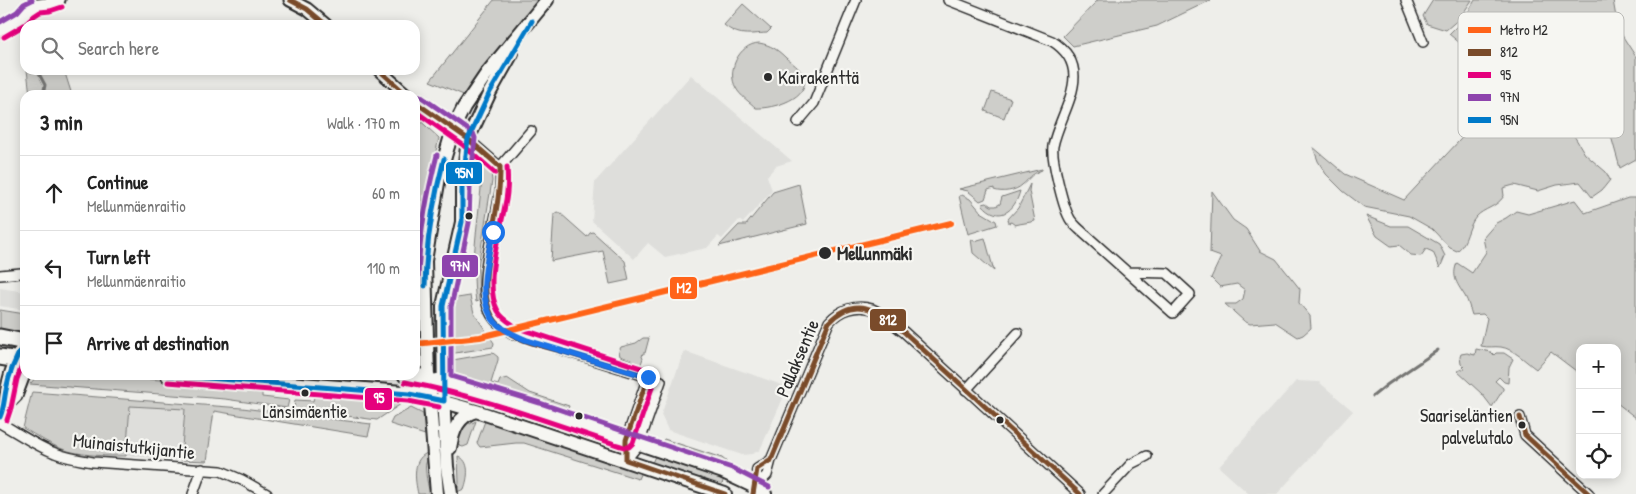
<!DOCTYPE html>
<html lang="en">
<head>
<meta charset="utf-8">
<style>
  :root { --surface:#fff; --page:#f6f6f6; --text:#222; --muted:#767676; --line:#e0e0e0 }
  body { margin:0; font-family:"Patrick Hand",sans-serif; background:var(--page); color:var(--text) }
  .controls { position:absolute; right:15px; bottom:15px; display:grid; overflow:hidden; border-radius:10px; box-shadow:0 2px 12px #0003 }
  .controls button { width:45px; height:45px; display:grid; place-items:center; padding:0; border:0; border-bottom:1px solid var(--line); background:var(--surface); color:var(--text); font:25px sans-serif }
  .stop { position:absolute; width:15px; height:15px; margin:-11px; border:4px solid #1a73e8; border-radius:50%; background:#fff }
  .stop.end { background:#1a73e8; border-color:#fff; box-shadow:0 1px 5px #0008 }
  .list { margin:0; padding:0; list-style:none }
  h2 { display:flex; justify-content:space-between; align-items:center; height:65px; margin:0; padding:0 20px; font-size:21px }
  h2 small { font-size:16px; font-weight:400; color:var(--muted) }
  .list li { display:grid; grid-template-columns:32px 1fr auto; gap:15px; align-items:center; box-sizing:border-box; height:75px; padding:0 20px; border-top:1px solid var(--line) }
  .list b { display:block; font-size:19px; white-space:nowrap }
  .list p { margin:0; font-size:16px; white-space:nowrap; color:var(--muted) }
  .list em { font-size:16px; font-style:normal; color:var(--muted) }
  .icon { flex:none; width:28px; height:28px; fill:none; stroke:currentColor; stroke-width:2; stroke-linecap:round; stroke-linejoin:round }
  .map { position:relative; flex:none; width:1636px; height:494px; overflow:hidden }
  .search { position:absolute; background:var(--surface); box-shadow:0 2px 12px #0003; left:20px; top:20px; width:400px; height:55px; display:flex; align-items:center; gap:12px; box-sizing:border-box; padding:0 18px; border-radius:15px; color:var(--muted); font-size:19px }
  .panel { position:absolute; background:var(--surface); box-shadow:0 2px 12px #0003; left:20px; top:90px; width:400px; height:290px; border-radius:15px }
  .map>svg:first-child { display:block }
  .built { fill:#dededb }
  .green { fill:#cececa; stroke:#7c7c7a }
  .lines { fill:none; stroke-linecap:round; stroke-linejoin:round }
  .stream { stroke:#757573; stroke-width:3 }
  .minor-casing { stroke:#2b2b2b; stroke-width:12 }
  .tertiary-casing { stroke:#2b2b2b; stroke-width:15 }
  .secondary-casing { stroke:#2b2b2b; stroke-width:16 }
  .primary-casing { stroke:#2b2b2b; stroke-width:19 }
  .minor { stroke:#f6f6f2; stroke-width:9 }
  .tertiary { stroke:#f6f6f2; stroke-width:11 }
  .secondary { stroke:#f6f6f2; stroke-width:12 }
  .primary { stroke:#f6f6f2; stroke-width:15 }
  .bus-1-casing { stroke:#f6f6f2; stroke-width:9 }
  .bus-2-casing { stroke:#f6f6f2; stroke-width:9 }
  .bus-3-casing { stroke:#f6f6f2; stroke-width:9 }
  .bus-4-casing { stroke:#f6f6f2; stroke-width:9 }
  .bus-1 { stroke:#7a4b2a; stroke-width:5 }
  .bus-2 { stroke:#e5007d; stroke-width:5 }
  .bus-3 { stroke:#8e44ad; stroke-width:5 }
  .bus-4 { stroke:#007ac9; stroke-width:5 }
  .metro-1-casing { stroke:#f6f6f2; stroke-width:10 }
  .metro-1 { stroke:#ff6319; stroke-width:6 }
  .route { stroke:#1a73e8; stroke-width:6 }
  .poi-dot { fill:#2b2b2b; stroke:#f6f6f2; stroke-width:2 }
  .labels { text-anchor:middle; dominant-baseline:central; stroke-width:4.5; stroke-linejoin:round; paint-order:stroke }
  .bus-label { font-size:18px; fill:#2b2b2b; stroke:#f6f6f2 }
  .poi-label { font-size:19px; fill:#2b2b2b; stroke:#f6f6f2; text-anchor:start }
  .stop-label { font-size:19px; font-weight:bold; fill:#2b2b2b; stroke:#f6f6f2; text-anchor:start }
  .street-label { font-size:19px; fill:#2b2b2b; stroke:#f6f6f2 }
  .key { fill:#f6f6f2; stroke:#b9b9b6; stroke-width:1 }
  .key-label { font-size:14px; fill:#2b2b2b }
  .line-badge { stroke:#f6f6f2; stroke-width:2 }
  .badge-label { font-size:14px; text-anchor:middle; font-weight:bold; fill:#fff }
</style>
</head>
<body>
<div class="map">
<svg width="1636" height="494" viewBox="0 0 1636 494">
  <rect width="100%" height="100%" fill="#eeeeea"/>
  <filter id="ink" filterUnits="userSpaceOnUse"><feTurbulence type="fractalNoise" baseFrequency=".02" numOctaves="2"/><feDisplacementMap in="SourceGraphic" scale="10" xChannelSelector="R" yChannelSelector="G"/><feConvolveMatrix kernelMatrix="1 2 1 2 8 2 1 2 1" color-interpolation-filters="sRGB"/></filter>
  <g filter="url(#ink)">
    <path class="built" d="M 691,75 L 792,161 L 776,166 L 767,176 L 772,190 L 771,192 L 743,223 L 739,220 L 722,239 L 718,236 L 707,248 L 665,257 L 648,243 L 634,259 L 592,221 L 595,182 Z
      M 0,288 L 25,292 L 25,310 L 0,306 Z
      M 684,351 L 788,387 L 760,450 L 752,454 L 742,455 L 668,430 L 661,415 Z
      M 1296,381 L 1319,382 L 1353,411 L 1277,494 L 1249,494 L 1219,467 Z
      M 130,406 L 185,409 L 181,460 L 126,456 Z"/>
    <path class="green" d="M 494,0 L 539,0 L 466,96 L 430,81 Z
      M 1098,0 L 1211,0 L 1157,26 L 1073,46 L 1063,36 Z
      M 1433,0 L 1472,0 L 1460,18 L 1446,30 L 1427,24 L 1423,16 Z
      M 1475,0 L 1613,0 L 1618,29 L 1636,57 L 1636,159 L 1620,168 L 1607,122 L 1585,96 L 1598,90 L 1594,71 L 1547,27 L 1484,18 L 1461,44 L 1449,34 L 1465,18 Z
      M 743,4 L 771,29 L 767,33 C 748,34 739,37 724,25 Z
      M 759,43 C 771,45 778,50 786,58 C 792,63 800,68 803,75 C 813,98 772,109 756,108 C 750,102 740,96 736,88 C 726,71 739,44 759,43 Z
      M 27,70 L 64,70 L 72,95 L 30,95 Z
      M 992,92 L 1011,99 L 1004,118 L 985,111 Z
      M 1558,109 L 1585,154 L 1606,172 L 1610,180 L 1602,190 L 1592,197 L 1580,182 L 1557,185 L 1538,191 L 1514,185 L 1503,188 L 1504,196 C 1496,208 1484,208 1476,217 C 1467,227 1468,243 1457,251 L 1450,248 L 1432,229 L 1409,216 L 1364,207 L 1343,191 L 1326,174 L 1318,161 L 1313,147 L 1345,174 L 1404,200 L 1486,112 L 1509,133 Z
      M 415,116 L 439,138 L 424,202 L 418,244 L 415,252 Z
      M 485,165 L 491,172 L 492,181 L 478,267 L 479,301 L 476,302 C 470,259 479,219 482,176 L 483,166 Z
      M 1042,169 L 1042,170 C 1029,175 1031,178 1022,185 C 1016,191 1002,193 994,190 L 994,188 L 988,190 L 985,199 L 980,201 L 968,191 L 959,189 Z
      M 799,184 L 807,224 L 719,246 L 739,225 L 746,225 L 773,192 Z
      M 1030,184 L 1029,191 L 1035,221 C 1028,223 1022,223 1015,225 L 1011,222 L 1009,223 L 1008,219 L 1018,208 Z
      M 1020,191 C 1015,211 999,224 982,204 L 987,203 L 991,206 L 996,206 L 1000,204 L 1002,197 Z
      M 1212,191 L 1233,220 L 1246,229 L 1260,251 L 1276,259 L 1300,289 L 1299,303 L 1310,316 L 1311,328 L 1303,335 L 1298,337 L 1275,322 L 1250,324 L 1244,321 L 1225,304 L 1236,304 L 1243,299 L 1245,290 L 1237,284 L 1220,287 L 1211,278 L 1221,257 L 1210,253 Z
      M 962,195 L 970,199 L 981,212 L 996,221 L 997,225 L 968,234 L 959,196 Z
      M 1628,198 L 1636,198 L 1636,418 L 1617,403 L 1617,348 L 1580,348 L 1580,374 L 1551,352 L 1536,369 C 1526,362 1514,349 1501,347 C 1494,346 1489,348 1481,346 L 1487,318 L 1483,314 L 1472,315 C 1470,309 1468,301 1465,296 C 1458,285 1451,277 1457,263 L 1472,273 L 1486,252 L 1483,238 L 1496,223 L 1506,218 L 1516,211 L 1528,214 L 1575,200 L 1585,213 Z
      M 557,212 L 560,213 L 587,237 L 590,233 L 593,232 L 625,261 L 629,280 L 610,284 L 603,251 L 551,261 L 554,214 Z
      M 1366,216 L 1391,226 L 1408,226 L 1439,244 L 1445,256 L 1440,268 L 1433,252 L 1426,249 L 1421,256 L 1411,255 L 1399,245 L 1391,246 L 1377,236 Z
      M 985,238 L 994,271 L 973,253 L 971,239 L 974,241 Z
      M 470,296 L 474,313 L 494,343 L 493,347 L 449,354 L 445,312 L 451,299 Z
      M 0,310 L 25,314 L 25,335 L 0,330 Z
      M 643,338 L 649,338 L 645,353 L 643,353 L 642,357 L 643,358 L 640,367 L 631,360 L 620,356 L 619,351 L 621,347 L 636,343 Z
      M 1476,349 L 1491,352 L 1494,355 L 1496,353 L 1504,353 L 1513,359 L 1509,367 L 1508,383 L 1504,382 L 1499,377 L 1495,381 L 1503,388 L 1503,390 L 1492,407 L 1482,394 L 1457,371 L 1465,368 L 1461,364 L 1460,357 L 1461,354 L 1467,353 L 1475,355 Z
      M 493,353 L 498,357 L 498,360 L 491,383 L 498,385 L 500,380 L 507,378 L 530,393 L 569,406 L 568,409 L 541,405 L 520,396 L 462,379 C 454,375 449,370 447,361 Z
      M 38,375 L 100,375 L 233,386 L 262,393 L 262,397 L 289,400 L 287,408 L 225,399 L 30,384 Z
      M 32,392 L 242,408 L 371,424 L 368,436 L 214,411 L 207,461 L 181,460 L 185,409 L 130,406 L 126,456 C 107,456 87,456 68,451 C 52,446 37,436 23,428 Z
      M 331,395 L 404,401 L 404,402 L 377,420 L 294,409 L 295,400 L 313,401 L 314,397 Z
      M 411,408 L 423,414 L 425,435 L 390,424 L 393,418 Z
      M 468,421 L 470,424 L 476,421 L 468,445 L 463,447 L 457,445 L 459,431 Z
      M 485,421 L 641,472 L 638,479 L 524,443 L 516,443 L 480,447 L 477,443 Z
      M 664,439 L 722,458 L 727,462 L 727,467 L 661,445 Z
      M 430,452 C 430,458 428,458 426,463 C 424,467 428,490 431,494 L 418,494 C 415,480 411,457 430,452 Z
      M 458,456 C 471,461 468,478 464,489 L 457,492 L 459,483 Z
      M 655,456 L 724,479 L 721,486 L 652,463 Z"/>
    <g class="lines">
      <path class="stream" d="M 37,70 L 45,85 L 43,95
        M 1373,396 L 1388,384 L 1438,350"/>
      <g class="minor-casing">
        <path id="minor" d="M 948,0 L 1052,41 C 1097,69 1060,111 1053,146 C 1051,158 1063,206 1069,217 C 1071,222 1075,225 1079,229 L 1173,313 L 1190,294 L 1167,273 L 1127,272
          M 1406,0 L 1423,42
          M 798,122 L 814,103 L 856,0
          M 468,139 L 500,167
          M 500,167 C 500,174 501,182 500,190 C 497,221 475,285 490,312 C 495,323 504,328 515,335 L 661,381 L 639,444 L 626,460
          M 500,167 L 531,131
          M 0,275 L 21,273
          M 966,390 L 1018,333
          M 1520,417 L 1525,435 L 1589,494
          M 0,423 C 18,433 36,446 55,453 C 67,458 80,460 93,462 L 221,471 L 242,480 L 267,494
          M 626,460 L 626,440 L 648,377
          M 755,487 L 767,475 L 771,460 L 829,322 C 839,310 856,304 872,309 C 883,313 894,325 904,332 L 1080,494
          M 755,487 L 757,469 L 771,460
          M 193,494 L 202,469
          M 1103,494 L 1131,464 L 1147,456"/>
      </g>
      <g class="tertiary-casing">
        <path id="tertiary" d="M 290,0 L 307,9 L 326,25
          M 0,31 L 22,18 L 29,10 L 38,5 L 48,4 L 59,0
          M 379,70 L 407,95
          M 415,102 L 435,117 L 468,139
          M 6,406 C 5,382 13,362 25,342
          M 0,417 L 6,406 L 16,396 L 25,372"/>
      </g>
      <g class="secondary-casing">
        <path id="secondary" d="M 437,380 L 502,398 L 723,472 L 755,487 L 765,494
          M 437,400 L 476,411 L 725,494
          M 450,448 C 453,430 458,416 476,411
          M 437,494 L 428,378 L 425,261 L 439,177 L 453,129 L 464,107 L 487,73 L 547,0
          M 451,494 L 447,467 L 444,415 L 443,306 L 462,222 L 462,187 L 468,139 L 490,92 L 512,53"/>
      </g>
      <g class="primary-casing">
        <path id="primary" d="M 0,337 L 25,342
          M 0,357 L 25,361
          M 169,375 L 409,394 L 430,398
          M 406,375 L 428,378"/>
      </g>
      <use href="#minor" class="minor"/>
      <use href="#tertiary" class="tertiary"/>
      <use href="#secondary" class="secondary"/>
      <use href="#primary" class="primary"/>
      <g class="bus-1-casing">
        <path id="bus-1" d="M 290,0 L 307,9 L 326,25
          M 379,70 L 407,95
          M 415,102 L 468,139 L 500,167
          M 500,167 C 501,204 488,240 486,277 C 485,292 486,311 498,324 C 515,342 548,347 571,354 C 597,362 622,369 648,377 L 626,440 L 626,460 L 725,494
          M 1520,417 L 1525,435 L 1589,494
          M 753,494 L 757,469 L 771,460 L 829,322 C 858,292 879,313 904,332 L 1080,494"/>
      </g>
      <g class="bus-2-casing">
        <path id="bus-2" d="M 4,37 L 26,24 L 34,16 L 40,12 L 50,11 L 62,7
          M 415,111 L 463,145 L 495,173
          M 168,382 L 408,401 L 439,407
          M 405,382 C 480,396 551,423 624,447 L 629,447 L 633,443 L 655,379 L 653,372 L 518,328 C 511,323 502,319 498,311 C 483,284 500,234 505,205 C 508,192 508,180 507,167
          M 7,420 L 11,408 L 17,379 L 25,358"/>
      </g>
      <g class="bus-3-casing">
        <path id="bus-3" d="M 0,22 L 17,12 L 24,4 L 32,0
          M 420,96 L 473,133 L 475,138 L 470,187 L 469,223 L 451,307 L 451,376 L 540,403 L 732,468 L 769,487
          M 418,284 C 418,240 426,198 437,155"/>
      </g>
      <g class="bus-4-casing">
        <path id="bus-4" d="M 425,286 C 426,243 433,201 444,159
          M 169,375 L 409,394 L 444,401 L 443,306 L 462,222 L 462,187 L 468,139 L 490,92 L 532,21
          M 0,417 C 4,408 4,400 6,390 C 9,373 16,357 25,342"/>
      </g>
      <use href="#bus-1" class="bus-1"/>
      <use href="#bus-2" class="bus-2"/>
      <use href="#bus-3" class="bus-3"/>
      <use href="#bus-4" class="bus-4"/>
      <g class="metro-1-casing">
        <path id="metro-1" d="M 415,344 L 480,337 L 951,223"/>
      </g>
      <use href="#metro-1" class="metro-1"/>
    </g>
  </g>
  <g class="lines" filter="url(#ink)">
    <path class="route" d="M 493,232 C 488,258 475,298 495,322 C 503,330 516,336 526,340 L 648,377"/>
  </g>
  <g class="poi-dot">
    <circle cx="768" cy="77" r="5"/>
    <circle cx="469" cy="216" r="4.5"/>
    <circle cx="825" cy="253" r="7"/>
    <circle cx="305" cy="393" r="4.5"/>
    <circle cx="579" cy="416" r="4.5"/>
    <circle cx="1000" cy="420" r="4.5"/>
    <circle cx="1522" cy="425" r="4.5"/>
  </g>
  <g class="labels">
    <g class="bus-label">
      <text x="305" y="411">Länsimäentie</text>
      <text x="1513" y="415" text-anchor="end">Saariseläntien<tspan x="1513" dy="22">palvelutalo</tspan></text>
    </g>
    <g class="poi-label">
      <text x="778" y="77">Kairakenttä</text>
    </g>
    <g class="stop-label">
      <text x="837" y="253">Mellunmäki</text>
    </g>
    <g class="street-label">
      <text transform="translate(797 358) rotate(-67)">Pallaksentie</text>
      <text transform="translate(134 446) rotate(6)">Muinaistutkijantie</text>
    </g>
  </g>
  <rect x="1458" y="12" width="166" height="126" rx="8" class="key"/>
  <rect x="1468" y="27" width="23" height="6" fill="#ff6319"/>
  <rect x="1468" y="49" width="23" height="7" fill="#7a4b2a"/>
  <rect x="1468" y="72" width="23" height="6" fill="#e5007d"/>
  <rect x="1468" y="94" width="23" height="7" fill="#8e44ad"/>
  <rect x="1468" y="117" width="23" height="6" fill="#007ac9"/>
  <g class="key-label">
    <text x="1500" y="35">Metro M2</text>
    <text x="1500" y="57">812</text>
    <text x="1500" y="80">95</text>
    <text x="1500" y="102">97N</text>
    <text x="1500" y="125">95N</text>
  </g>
  <g class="line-badge">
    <rect x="445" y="161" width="38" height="24" rx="5" fill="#007ac9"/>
    <rect x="441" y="254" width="38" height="24" rx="5" fill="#8e44ad"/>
    <rect x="669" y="276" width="29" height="24" rx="5" fill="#ff6319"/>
    <rect x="869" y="308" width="38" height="24" rx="5" fill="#7a4b2a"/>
    <rect x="364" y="387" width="29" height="24" rx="5" fill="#e5007d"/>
  </g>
  <g class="badge-label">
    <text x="464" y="178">95N</text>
    <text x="460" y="271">97N</text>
    <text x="684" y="293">M2</text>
    <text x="888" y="325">812</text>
    <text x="379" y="403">95</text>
  </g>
</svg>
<div class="controls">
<button>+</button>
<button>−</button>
<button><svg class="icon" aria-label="locate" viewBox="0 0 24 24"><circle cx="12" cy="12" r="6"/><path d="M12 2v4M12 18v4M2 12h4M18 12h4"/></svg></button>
</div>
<div class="stop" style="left:493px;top:232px"></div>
<div class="stop end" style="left:648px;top:377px"></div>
<div class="search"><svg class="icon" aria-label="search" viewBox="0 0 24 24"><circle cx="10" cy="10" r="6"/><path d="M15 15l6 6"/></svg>Search here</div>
<section class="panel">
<h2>3 min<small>Walk · 170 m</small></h2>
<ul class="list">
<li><svg class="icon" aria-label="ahead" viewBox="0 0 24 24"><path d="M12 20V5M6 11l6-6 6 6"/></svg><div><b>Continue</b><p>Mellunmäenraitio</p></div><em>60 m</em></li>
<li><svg class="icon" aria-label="left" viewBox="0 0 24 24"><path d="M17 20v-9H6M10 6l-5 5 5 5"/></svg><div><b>Turn left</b><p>Mellunmäenraitio</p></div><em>110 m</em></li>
<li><svg class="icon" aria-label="arrive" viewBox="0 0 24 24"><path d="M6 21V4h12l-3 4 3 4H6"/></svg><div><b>Arrive at destination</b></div></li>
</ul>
</section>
</div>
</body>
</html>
